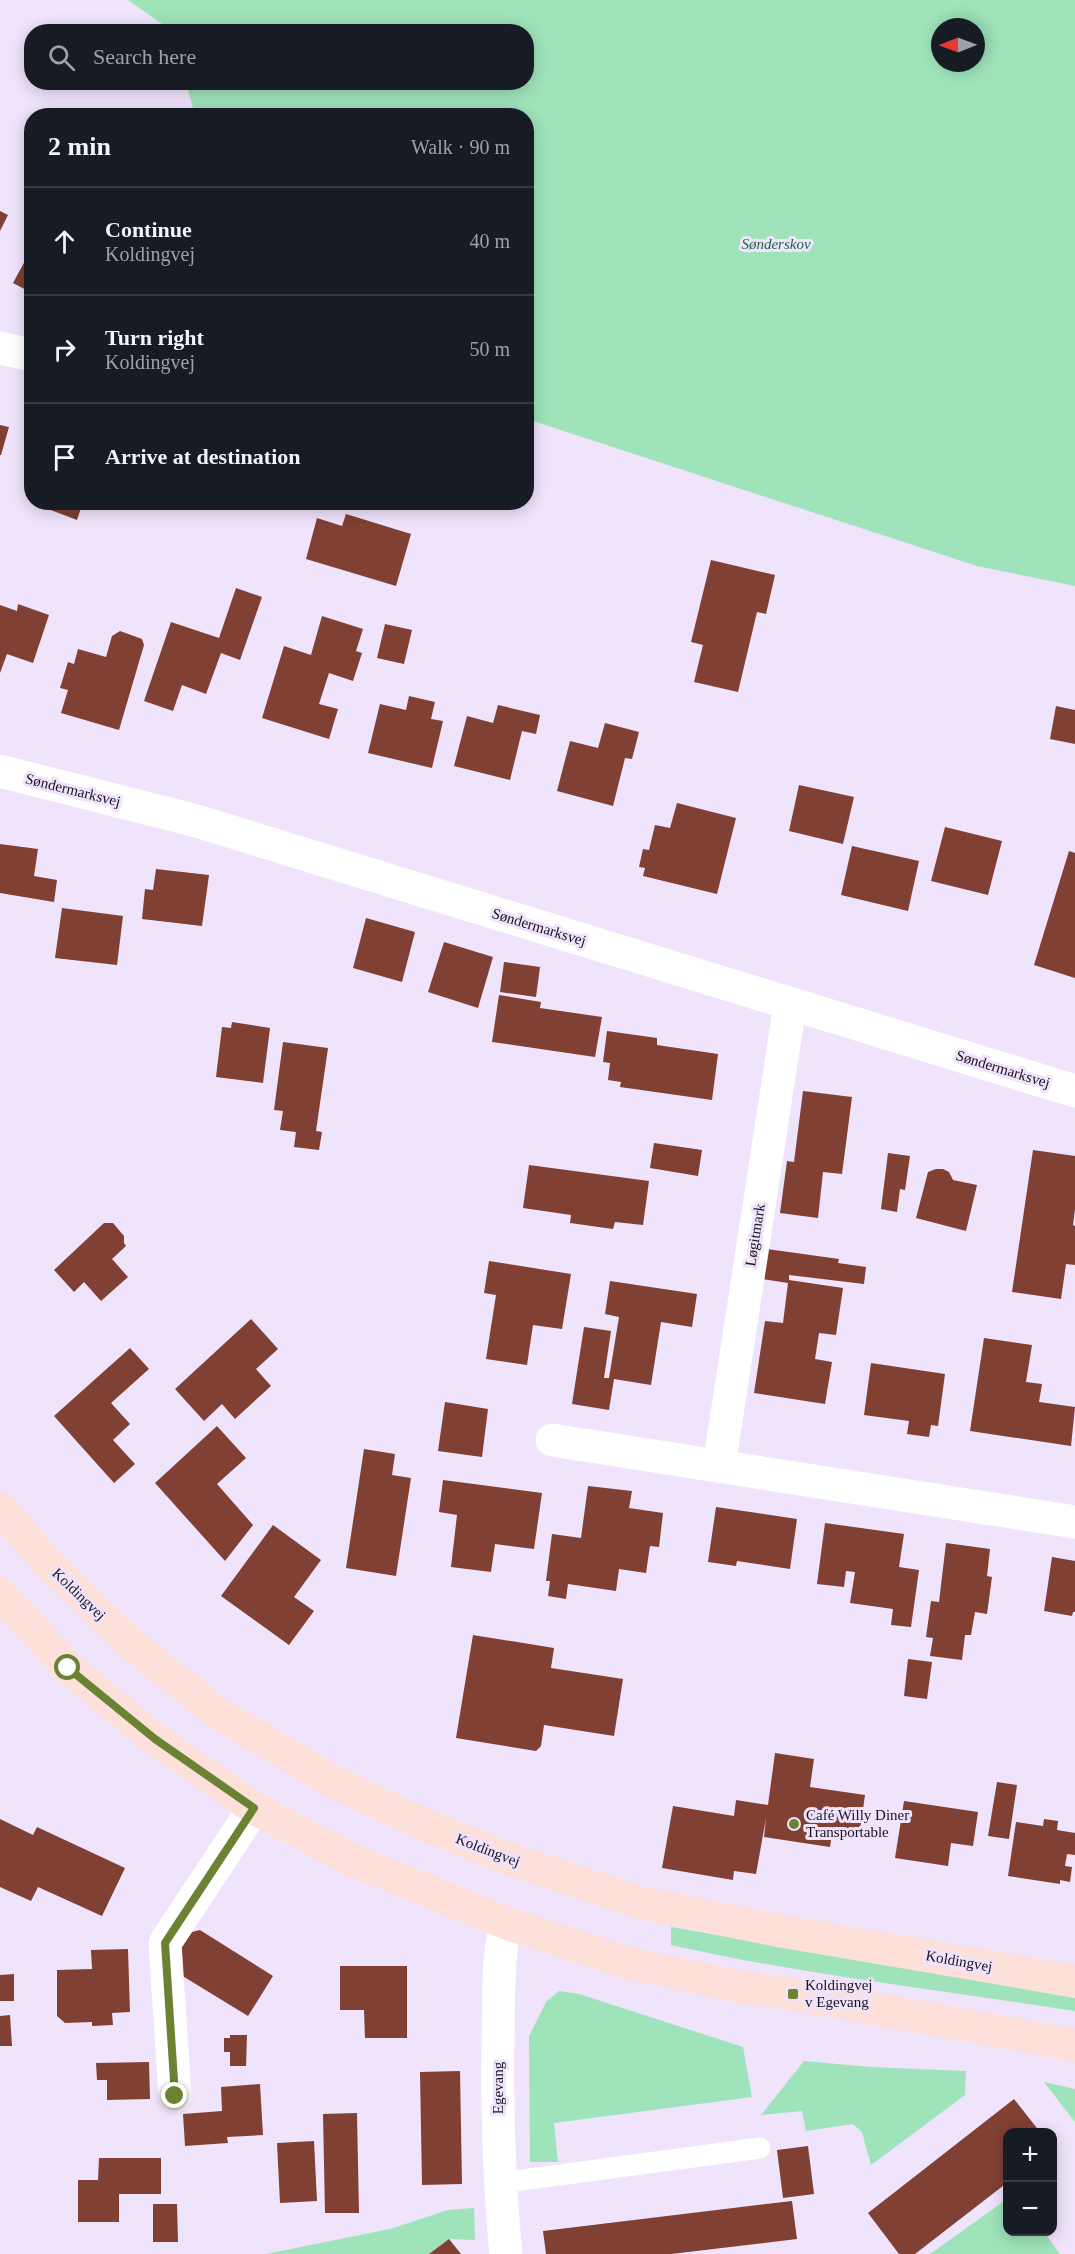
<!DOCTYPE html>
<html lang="en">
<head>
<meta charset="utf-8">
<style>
  :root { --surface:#171b24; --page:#20242c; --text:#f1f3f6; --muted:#9ea1a6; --line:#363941 }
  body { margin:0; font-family:Georgia,serif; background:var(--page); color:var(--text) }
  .controls { position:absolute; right:18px; bottom:18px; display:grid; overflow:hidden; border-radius:12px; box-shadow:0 3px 15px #0003 }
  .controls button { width:54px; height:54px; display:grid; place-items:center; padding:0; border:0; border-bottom:2px solid var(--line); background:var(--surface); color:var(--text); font:30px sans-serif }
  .compass { position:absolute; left:931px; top:18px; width:54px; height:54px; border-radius:50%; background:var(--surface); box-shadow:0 3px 15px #0003; rotate:269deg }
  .stop { position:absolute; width:18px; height:18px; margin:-14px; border:4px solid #6c8233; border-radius:50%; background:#fff }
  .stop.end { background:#6c8233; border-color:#fff; box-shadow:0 2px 6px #0008 }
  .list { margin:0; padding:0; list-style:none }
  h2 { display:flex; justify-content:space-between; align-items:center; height:78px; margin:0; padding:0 24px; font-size:26px }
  h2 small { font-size:20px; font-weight:400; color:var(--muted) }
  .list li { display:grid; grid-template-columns:39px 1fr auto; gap:18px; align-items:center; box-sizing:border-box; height:108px; padding:0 24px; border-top:2px solid var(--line) }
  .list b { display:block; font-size:22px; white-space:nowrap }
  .list p { margin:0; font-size:20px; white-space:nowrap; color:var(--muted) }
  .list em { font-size:20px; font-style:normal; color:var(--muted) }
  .icon { flex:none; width:33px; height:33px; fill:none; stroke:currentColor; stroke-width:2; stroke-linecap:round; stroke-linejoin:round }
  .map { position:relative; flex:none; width:1075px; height:2254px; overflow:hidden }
  .search { position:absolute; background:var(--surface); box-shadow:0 3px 15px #0003; left:24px; top:24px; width:510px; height:66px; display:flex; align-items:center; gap:15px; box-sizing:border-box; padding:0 21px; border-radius:24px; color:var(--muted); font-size:22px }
  .panel { position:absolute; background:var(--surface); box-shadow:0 3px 15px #0003; left:24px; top:108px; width:510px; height:402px; border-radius:24px }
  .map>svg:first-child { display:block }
  .green { fill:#9ee3ba; fill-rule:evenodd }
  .building { fill:#804033 }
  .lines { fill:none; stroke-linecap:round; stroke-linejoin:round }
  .service { stroke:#fff; stroke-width:21 }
  .minor { stroke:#fff; stroke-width:33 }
  .secondary { stroke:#fce0d9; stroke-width:33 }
  .route { stroke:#6c8233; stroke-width:8 }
  .poi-dot { fill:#6c8233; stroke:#f0e3fc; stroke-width:2 }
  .labels { text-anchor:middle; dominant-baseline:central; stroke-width:6; stroke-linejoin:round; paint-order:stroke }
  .park-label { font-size:15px; font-style:italic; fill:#176742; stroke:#f0e3fc }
  .street-label { font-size:15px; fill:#1a141f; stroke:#f0e3fc }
  .poi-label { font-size:15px; fill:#1a141f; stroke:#f0e3fc; text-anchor:start }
</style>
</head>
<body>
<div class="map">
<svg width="1075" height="2254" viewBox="0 0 1075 2254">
  <rect width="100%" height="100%" fill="#f0e3fc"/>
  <path class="green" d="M 128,0 L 1075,0 L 1075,586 L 977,566 L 527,419 L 526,116 L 195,115 L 186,83 L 526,82 L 526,32 L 172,31 ZM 940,27 L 976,27 L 976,63 L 940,63 Z
    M 671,1927 L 1075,1998 L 1075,2011 C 940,1990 804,1975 671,1945 Z
    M 559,1991 L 579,1994 L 743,2047 L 752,2097 L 554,2123 L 558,2162 L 530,2162 L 529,2036 L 546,2002 Z
    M 804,2061 L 871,2067 L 966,2071 L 965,2095 L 871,2165 L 862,2132 L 853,2124 L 806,2131 L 802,2111 L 761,2115 Z
    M 1044,2082 L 1075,2089 L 1075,2122 Z
    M 1007,2199 L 1008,2232 L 1044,2232 L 1060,2254 L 930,2254 Z
    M 474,2208 L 475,2240 L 449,2239 L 429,2254 L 266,2254 L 390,2229 L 448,2210 Z"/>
  <path class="building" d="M 0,211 L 8,215 L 0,231 Z
    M 32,248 L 32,293 L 13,283 Z
    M 0,425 L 9,427 L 1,455 L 0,455 Z
    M 50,502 L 83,502 L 77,520 L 48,509 Z
    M 346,514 L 411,534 L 396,586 L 306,559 L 317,518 L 342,526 Z
    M 711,560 L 775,575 L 766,614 L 757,612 L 738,692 L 694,682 L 703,645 L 691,642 Z
    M 236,588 L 262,597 L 240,660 L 221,653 L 206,694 L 182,685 L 173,711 L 144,701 L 171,622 L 219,638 Z
    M 18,604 L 49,615 L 33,663 L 7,654 L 0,673 L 0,605 L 17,611 Z
    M 322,616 L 363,629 L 356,651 L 362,653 L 353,681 L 329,673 L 319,704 L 338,709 L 329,739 L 262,718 L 284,646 L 311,655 Z
    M 385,624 L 412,630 L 404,664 L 377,658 Z
    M 120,631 L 142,639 L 144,645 L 119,730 L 61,713 L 68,690 L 60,688 L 68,662 L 74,664 L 78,649 L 106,657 L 112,636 Z
    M 409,696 L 435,702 L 431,719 L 443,721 L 432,768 L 368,753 L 380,704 L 406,710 Z
    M 498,705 L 540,715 L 536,734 L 522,731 L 510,780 L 454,766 L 467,716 L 493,723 Z
    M 1056,706 L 1075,710 L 1075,744 L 1050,739 Z
    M 605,723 L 639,732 L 632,759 L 625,758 L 613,806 L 557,791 L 570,741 L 598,748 Z
    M 799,785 L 854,797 L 843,844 L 789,831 Z
    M 677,803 L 736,818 L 717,894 L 643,876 L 645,868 L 639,867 L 643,849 L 649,850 L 655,825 L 670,828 Z
    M 945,827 L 1002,841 L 988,895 L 931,881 Z
    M 0,844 L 38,849 L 34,876 L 57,880 L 54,902 L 0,893 Z
    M 852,846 L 919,861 L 908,911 L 841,895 Z
    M 1069,851 L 1075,853 L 1075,978 L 1034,965 Z
    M 156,869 L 209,875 L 202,926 L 142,919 L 145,889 L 153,890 Z
    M 62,908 L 123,916 L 117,965 L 55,958 Z
    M 366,918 L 415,932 L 402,982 L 353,968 Z
    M 444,942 L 493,957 L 478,1008 L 428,992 Z
    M 504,962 L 540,967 L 536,997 L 500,992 Z
    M 499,995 L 541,1002 L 540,1008 L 602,1017 L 595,1057 L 492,1042 Z
    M 232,1022 L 270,1028 L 263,1083 L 216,1077 L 222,1027 L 231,1028 Z
    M 607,1031 L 657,1038 L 657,1045 L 718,1054 L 712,1100 L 620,1087 L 621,1082 L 608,1080 L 610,1063 L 603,1062 Z
    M 283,1042 L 328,1048 L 316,1131 L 322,1132 L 319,1150 L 294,1147 L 296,1132 L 280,1130 L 283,1111 L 274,1110 Z
    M 803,1091 L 852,1097 L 842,1174 L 823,1172 L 818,1218 L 780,1213 L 787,1161 L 794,1162 Z
    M 654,1143 L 702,1150 L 698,1176 L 650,1168 Z
    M 1033,1150 L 1075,1156 L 1075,1209 L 1073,1225 L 1075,1226 L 1075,1265 L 1066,1264 L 1061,1299 L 1012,1292 Z
    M 888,1153 L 910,1156 L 905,1190 L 900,1189 L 897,1212 L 881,1209 Z
    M 529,1165 L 649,1181 L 643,1225 L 615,1222 L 613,1229 L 570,1223 L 571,1215 L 523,1208 Z
    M 936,1169 L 943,1169 L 949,1172 L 953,1180 L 977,1185 L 966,1231 L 916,1218 L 928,1172 Z
    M 104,1223 L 113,1223 L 124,1236 L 124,1243 L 126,1246 L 112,1259 L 128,1277 L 101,1301 L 84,1282 L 74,1292 L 54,1270 Z
    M 767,1249 L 839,1259 L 838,1263 L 866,1267 L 864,1284 L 789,1275 L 789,1280 L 843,1288 L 836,1335 L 819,1333 L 815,1359 L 832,1362 L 825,1404 L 754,1393 L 765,1321 L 783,1323 L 788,1283 L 762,1279 Z
    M 489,1261 L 571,1274 L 562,1329 L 533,1325 L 527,1365 L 486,1359 L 496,1295 L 484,1293 Z
    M 610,1281 L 697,1294 L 692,1327 L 661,1322 L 651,1385 L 614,1379 L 609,1410 L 572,1404 L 584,1327 L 611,1331 L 604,1378 L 609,1378 L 619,1317 L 605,1314 Z
    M 251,1319 L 278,1349 L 256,1369 L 271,1386 L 235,1419 L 222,1404 L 204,1421 L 175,1389 Z
    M 984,1338 L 1032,1345 L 1026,1382 L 1042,1384 L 1039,1402 L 1075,1407 L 1071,1446 L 970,1431 Z
    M 130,1348 L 149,1369 L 111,1403 L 130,1424 L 113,1440 L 135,1464 L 114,1483 L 54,1416 Z
    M 871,1363 L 945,1374 L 938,1426 L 931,1425 L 929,1437 L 907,1434 L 909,1421 L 864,1415 Z
    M 445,1402 L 488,1409 L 482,1457 L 438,1451 Z
    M 217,1426 L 246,1458 L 217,1484 L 253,1525 L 225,1561 L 155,1483 Z
    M 364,1449 L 395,1454 L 392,1475 L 411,1478 L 396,1576 L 346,1568 Z
    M 443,1480 L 542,1493 L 534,1549 L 495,1544 L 491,1572 L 451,1567 L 457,1515 L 439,1512 Z
    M 588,1486 L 632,1491 L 629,1508 L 663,1513 L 659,1547 L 650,1546 L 646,1573 L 619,1569 L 616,1591 L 568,1584 L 566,1599 L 548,1596 L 550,1581 L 546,1581 L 552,1534 L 581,1538 Z
    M 716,1507 L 797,1519 L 790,1569 L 737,1561 L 736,1566 L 708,1562 Z
    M 825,1523 L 904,1534 L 899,1567 L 919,1570 L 911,1627 L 891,1625 L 893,1609 L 850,1603 L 855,1572 L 846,1571 L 844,1587 L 817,1584 Z
    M 273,1525 L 321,1560 L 294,1597 L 314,1611 L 289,1645 L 221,1596 Z
    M 946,1543 L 990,1549 L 987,1576 L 992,1577 L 987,1614 L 975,1612 L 971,1635 L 965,1635 L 962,1660 L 930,1656 L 933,1638 L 926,1637 L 931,1601 L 939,1602 Z
    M 1052,1557 L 1075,1561 L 1075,1612 L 1073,1612 L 1072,1616 L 1044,1611 Z
    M 473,1635 L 554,1648 L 551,1668 L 623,1679 L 614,1736 L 544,1725 L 541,1746 L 536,1751 L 456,1738 Z
    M 908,1659 L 932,1662 L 927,1699 L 904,1696 Z
    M 775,1753 L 814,1759 L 810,1787 L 865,1795 L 860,1830 L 833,1827 L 830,1847 L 764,1837 L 766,1818 L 756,1874 L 734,1871 L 733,1880 L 662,1868 L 673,1806 L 734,1816 L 736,1800 L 768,1805 Z
    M 997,1782 L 1017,1785 L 1009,1839 L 988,1836 Z
    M 904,1801 L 978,1812 L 973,1846 L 951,1843 L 948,1866 L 895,1858 Z
    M 0,1819 L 33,1835 L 37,1827 L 125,1868 L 102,1916 L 38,1887 L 31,1901 L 0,1887 Z
    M 1044,1819 L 1058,1821 L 1057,1830 L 1075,1833 L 1075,1855 L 1067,1854 L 1065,1866 L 1072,1867 L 1070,1882 L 1060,1880 L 1060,1884 L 1008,1876 L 1016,1822 L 1043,1826 Z
    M 200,1930 L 273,1976 L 248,2016 L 176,1972 L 179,1951 L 192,1932 Z
    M 128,1949 L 130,2012 L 112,2013 L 113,2025 L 92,2026 L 92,2022 L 65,2023 L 57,2016 L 57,1970 L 92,1969 L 91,1950 Z
    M 340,1966 L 407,1966 L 407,2038 L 365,2038 L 364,2010 L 340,2010 Z
    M 14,1974 L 14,2001 L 0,2001 L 0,1975 Z
    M 10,2015 L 12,2046 L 0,2046 L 0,2016 Z
    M 230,2035 L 247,2035 L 246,2066 L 230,2066 L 230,2052 L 224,2052 L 224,2038 L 230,2038 Z
    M 149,2062 L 150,2099 L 107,2100 L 107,2080 L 97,2080 L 96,2063 Z
    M 460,2071 L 462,2184 L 422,2185 L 420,2072 Z
    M 260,2084 L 263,2135 L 227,2137 L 228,2143 L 185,2146 L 183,2114 L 222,2111 L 221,2087 Z
    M 1014,2099 L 1040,2132 L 1008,2132 L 1008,2182 L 915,2254 L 899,2254 L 868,2213 Z
    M 357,2113 L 359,2213 L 325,2213 L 323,2114 Z
    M 314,2141 L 317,2201 L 280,2203 L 277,2143 Z
    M 808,2146 L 814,2194 L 783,2198 L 777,2150 Z
    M 99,2158 L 161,2158 L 161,2194 L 119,2194 L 119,2222 L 78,2222 L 78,2180 L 98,2180 Z
    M 792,2201 L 797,2239 L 671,2254 L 546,2254 L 543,2231 Z
    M 153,2204 L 177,2204 L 178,2242 L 153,2242 Z
    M 449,2239 L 461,2254 L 429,2254 Z"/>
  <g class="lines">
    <path class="service" d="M 499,2183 L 760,2148"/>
    <path class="minor" d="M 0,348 L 32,355
      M 0,771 L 193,820 L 1075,1091
      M 552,1440 L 1075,1522
      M 719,1466 L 790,1005
      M 175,2096 L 165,1943 L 254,1808
      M 506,2254 C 499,2182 497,2110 498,2038 C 499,1999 497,1961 506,1923"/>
    <path class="secondary" d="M 0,1508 L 46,1561 L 131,1644 L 219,1714 L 332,1781 L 420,1823 L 512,1860 L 638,1902 L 781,1931 L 1075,1981
      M 0,1593 L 68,1668 L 155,1739 L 254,1808 L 352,1860 L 506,1923 L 624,1962 L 739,1987 L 793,1994 L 1075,2045"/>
  </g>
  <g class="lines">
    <path class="route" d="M 68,1668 L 155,1739 L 254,1808 L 165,1943 L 175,2096"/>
  </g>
  <g class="poi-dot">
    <circle cx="794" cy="1824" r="6"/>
    <rect x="787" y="1988" width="12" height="12" rx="3"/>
  </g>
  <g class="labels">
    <g class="park-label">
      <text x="776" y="244">Sønderskov</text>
    </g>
    <g class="street-label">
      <text transform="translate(73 790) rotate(14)">Søndermarksvej</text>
      <text transform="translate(539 927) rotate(17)">Søndermarksvej</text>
      <text transform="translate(1003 1069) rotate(17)">Søndermarksvej</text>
      <text transform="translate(755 1235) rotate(-81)">Løgitmark</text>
      <text transform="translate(79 1594) rotate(44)">Koldingvej</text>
      <text transform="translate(488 1850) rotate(21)">Koldingvej</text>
      <text transform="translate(959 1961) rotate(10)">Koldingvej</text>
      <text transform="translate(498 2088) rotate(-90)">Egevang</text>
    </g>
    <g class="poi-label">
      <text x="806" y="1815">Café Willy Diner<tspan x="806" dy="17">Transportable</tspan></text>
      <text x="805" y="1985">Koldingvej<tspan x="805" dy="17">v Egevang</tspan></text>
    </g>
  </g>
</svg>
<div class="controls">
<button>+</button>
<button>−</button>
</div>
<svg class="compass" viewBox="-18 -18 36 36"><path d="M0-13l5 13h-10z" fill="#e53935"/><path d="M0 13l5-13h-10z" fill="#9ea1a6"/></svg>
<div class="stop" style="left:68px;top:1668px"></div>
<div class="stop end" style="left:175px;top:2096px"></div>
<div class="search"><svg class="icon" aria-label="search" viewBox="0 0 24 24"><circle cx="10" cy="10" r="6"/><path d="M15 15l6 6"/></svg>Search here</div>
<section class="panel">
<h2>2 min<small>Walk · 90 m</small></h2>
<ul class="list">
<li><svg class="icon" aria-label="ahead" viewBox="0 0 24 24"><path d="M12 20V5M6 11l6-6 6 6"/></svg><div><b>Continue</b><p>Koldingvej</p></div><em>40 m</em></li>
<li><svg class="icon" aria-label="right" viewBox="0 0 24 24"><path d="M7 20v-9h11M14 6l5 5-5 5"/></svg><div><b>Turn right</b><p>Koldingvej</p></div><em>50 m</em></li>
<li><svg class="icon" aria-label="arrive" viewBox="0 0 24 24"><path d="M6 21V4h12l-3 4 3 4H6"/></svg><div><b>Arrive at destination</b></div></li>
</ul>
</section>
</div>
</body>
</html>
